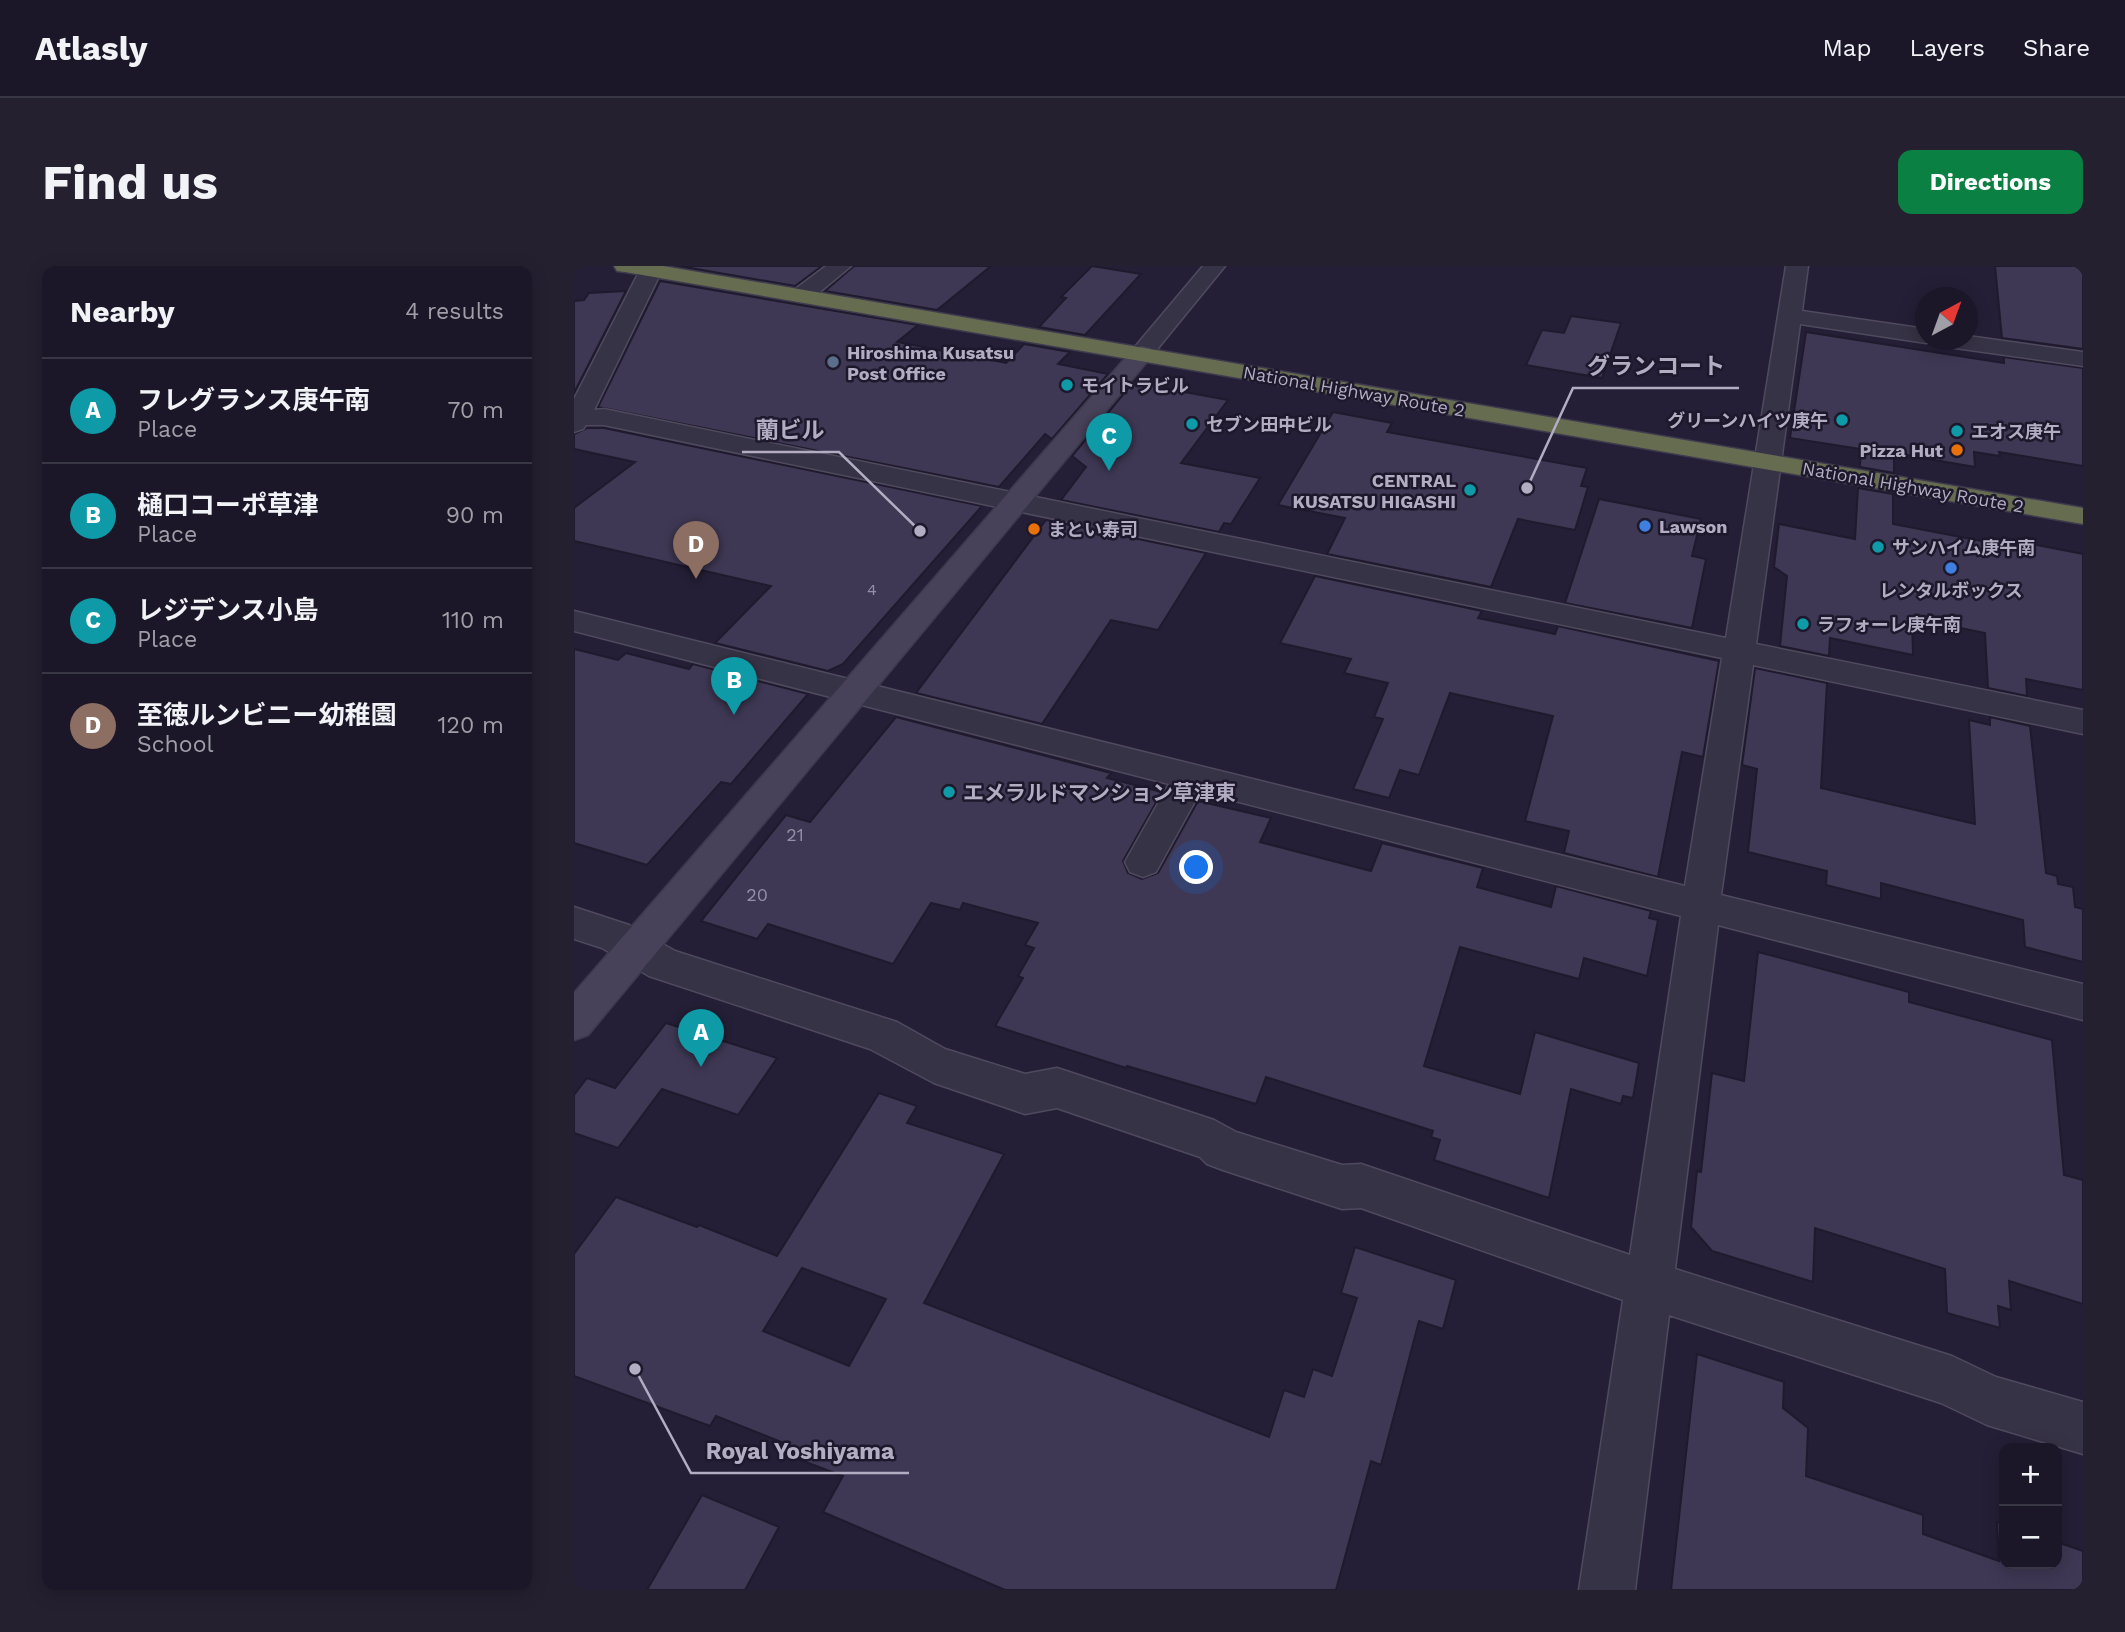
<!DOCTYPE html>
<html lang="en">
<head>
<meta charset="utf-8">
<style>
  :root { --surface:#1b1728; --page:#242030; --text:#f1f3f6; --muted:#a09fa8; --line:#393645; --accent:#0b8043 }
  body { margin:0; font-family:"Work Sans","Noto Sans JP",sans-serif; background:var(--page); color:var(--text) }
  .controls { position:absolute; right:21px; bottom:21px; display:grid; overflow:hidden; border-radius:14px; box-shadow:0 4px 18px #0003 }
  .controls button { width:63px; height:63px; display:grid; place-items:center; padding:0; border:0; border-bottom:2px solid var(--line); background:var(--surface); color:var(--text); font:35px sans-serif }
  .compass { position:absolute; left:1341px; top:21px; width:63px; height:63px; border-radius:50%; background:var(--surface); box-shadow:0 4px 18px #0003; rotate:41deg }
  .you { position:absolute; left:623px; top:602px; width:24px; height:24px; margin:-18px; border:5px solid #fff; border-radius:50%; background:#1a73e8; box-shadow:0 0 0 10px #1a73e833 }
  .badge { display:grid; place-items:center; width:46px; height:46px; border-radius:50%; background:var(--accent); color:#fff; font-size:23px; font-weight:700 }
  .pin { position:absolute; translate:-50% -58px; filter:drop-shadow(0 2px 4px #0008) }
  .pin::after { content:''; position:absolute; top:37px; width:24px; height:21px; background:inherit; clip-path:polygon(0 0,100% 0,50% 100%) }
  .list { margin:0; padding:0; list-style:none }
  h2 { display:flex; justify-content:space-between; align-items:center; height:91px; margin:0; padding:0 28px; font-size:30px }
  h2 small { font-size:23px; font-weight:400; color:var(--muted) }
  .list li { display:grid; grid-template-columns:46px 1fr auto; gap:21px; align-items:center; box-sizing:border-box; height:105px; padding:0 28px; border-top:2px solid var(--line) }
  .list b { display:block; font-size:26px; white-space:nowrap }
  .list p { margin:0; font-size:23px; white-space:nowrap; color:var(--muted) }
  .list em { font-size:23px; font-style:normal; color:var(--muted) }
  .map { position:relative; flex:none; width:1509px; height:1324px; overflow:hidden; border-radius:14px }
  header { display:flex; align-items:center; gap:42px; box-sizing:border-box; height:98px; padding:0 35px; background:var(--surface); border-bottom:2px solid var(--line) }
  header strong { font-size:33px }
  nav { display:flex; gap:38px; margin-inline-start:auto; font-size:24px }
  .intro { display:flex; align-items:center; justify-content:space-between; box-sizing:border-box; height:168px; padding:0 42px }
  h1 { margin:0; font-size:49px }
  .button { padding:18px 32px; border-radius:14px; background:var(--accent); color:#fff; font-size:24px; font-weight:700 }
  main { display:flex; gap:42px; padding:0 42px }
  aside { flex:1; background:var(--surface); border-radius:14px; box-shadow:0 4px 18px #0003 }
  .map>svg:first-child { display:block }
  .building { fill:#3e3854; stroke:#1f1a2d; stroke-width:2; fill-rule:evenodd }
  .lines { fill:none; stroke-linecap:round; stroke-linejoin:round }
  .street-casing { stroke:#4f4a5e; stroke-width:3 }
  .secondary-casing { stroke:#3d394d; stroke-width:3 }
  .highway-casing { stroke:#3f3a4e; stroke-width:3 }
  .street { fill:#373346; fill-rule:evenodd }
  .secondary { fill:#474159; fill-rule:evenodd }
  .highway { fill:#656c50; fill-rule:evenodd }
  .service-dot { fill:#5c6f8a; stroke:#1d182b; stroke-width:2.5 }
  .culture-dot { fill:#0f9aa8; stroke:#1d182b; stroke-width:2.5 }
  .food-dot { fill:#e8710a; stroke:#1d182b; stroke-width:2.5 }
  .shop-dot { fill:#3f7fe0; stroke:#1d182b; stroke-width:2.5 }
  .labels { text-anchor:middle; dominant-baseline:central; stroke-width:5; stroke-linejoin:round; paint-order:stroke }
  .far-number-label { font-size:16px; fill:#9590a7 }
  .far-poi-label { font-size:18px; font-weight:bold; fill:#b2adc3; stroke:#1d182b; text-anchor:start }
  .far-street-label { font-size:18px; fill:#b2adc3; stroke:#1d182b }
  .number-label { font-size:18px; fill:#9590a7 }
  .poi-label { font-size:21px; font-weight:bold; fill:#b2adc3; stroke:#1d182b; text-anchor:start }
  .leader { fill:none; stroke:#b2adc3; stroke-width:2.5 }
  .callout-dot { fill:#b2adc3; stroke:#1d182b; stroke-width:2.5 }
  .callout-label { font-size:23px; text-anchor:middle; font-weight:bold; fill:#b2adc3; stroke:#1d182b; stroke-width:5; stroke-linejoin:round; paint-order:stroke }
</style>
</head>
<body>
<header>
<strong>Atlasly</strong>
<nav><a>Map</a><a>Layers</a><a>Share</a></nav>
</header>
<div class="intro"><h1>Find us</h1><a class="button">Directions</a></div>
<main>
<aside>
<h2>Nearby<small>4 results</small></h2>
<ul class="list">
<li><span class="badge" style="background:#0f9aa8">A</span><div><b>フレグランス庚午南</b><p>Place</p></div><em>70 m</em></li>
<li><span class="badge" style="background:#0f9aa8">B</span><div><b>樋口コーポ草津</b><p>Place</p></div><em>90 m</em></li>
<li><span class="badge" style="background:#0f9aa8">C</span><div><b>レジデンス小島</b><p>Place</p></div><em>110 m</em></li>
<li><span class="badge" style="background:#8d6e63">D</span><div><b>至徳ルンビニー幼稚園</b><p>School</p></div><em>120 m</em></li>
</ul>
</aside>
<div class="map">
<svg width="1509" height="1324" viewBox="0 0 1509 1324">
  <rect width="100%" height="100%" fill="#241f36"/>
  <path class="building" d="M 105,0 L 248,0 L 221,20 Z
    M 280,0 L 417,0 L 363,44 L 251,25 Z
    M 518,0 L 567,8 L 511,69 L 465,61 L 492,32 L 487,31 Z
    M 1421,0 L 1509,0 L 1509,83 L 1428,72 Z
    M 86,15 L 344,59 L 323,76 L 432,97 L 450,78 L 496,86 L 484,98 L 534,108 L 478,173 L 471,168 L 425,221 L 24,141 Z
    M 52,25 L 0,127 L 0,35 L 10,34 L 15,27 Z
    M 997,50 L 1047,57 L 1028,112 L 952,99 L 968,64 L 990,67 Z
    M 1232,66 L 1430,97 L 1430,91 L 1509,102 L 1509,200 L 1425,186 L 1426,190 L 1400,186 L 1401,201 L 1320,187 L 1320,207 L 1286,201 L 1287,183 L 1216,172 Z
    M 562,113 L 592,118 L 589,122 L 654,134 L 607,197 L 686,212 L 657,258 L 650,257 L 645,266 L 487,234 L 512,201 L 498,190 Z
    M 759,146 L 818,157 L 813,166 L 1013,202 L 1007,220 L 1014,221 L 1001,264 L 944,253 L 917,321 L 753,288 L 771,252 L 704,239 Z
    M 13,162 L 30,162 L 408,240 L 269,398 L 254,405 L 141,377 L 197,320 L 0,275 L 0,242 L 61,196 L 0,183 L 0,168 Z
    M 1284,222 L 1319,228 L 1319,258 L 1454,284 L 1453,277 L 1509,288 L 1509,424 L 1452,413 L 1453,430 L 1414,422 L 1411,367 L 1338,352 L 1339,389 L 1256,372 L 1255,390 L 1206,380 L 1213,310 L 1200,301 L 1205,258 L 1281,273 Z
    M 1025,233 L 1127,253 L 1118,290 L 1132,293 L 1118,362 L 991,337 Z
    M 472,254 L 632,287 L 584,364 L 537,354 L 468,458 L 342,427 Z
    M 741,310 L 908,345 L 904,352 L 981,368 L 984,360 L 1145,395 L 1129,491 L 1108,486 L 1084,611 L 990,587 L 995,565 L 951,555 L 979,450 L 876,427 L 845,509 L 826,504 L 815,532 L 779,523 L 809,453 L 800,451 L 814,417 L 770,407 L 777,393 L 706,377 Z
    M 0,383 L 44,394 L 52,387 L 115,403 L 119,398 L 234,428 L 157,518 L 147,516 L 73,599 L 0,577 Z
    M 1181,402 L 1253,417 L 1247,522 L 1401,558 L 1395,454 L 1416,459 L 1416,451 L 1456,460 L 1472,607 L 1483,610 L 1484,618 L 1499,621 L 1501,641 L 1509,643 L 1509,696 L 1451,681 L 1449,654 L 1307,617 L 1307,633 L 1252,619 L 1253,605 L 1174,586 L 1183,503 L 1168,499 Z
    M 322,451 L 537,507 L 533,512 L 588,526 L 549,595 L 554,607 L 568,613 L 584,607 L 624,535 L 697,552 L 686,576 L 797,605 L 808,577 L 909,602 L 903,621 L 977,641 L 982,620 L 1077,645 L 1075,652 L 1084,654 L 1073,710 L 1010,692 L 1005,713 L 886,681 L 850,800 L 946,828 L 961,766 L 1065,797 L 1059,832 L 1049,830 L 1047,838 L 997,823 L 975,932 L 860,894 L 866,874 L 857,871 L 859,865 L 692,811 L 682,838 L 553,800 L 552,802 L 421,760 L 449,712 L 444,710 L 460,682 L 451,679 L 464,657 L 389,637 L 386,644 L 357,637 L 319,698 L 194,658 L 183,673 L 127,655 L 212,549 L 236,556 Z
    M 1184,686 L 1335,726 L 1335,736 L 1478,774 L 1490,909 L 1509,914 L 1509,1038 L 1435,1015 L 1437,1044 L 1424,1040 L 1426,1062 L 1373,1047 L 1371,1003 L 1241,962 L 1239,1016 L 1138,985 L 1117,961 L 1123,905 L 1127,906 L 1138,807 L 1170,815 Z
    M 92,757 L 203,792 L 164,849 L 88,823 L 44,882 L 0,867 L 0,829 L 13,812 L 41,822 Z
    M 305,827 L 343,840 L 333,857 L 430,888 L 350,1037 L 695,1171 L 710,1124 L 730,1131 L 739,1103 L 758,1110 L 783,1032 L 767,1027 L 781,981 L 882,1014 L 869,1063 L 845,1055 L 807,1199 L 797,1195 L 762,1324 L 431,1324 L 249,1246 L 269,1210 L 205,1186 L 210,1177 L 142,1150 L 136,1160 L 0,1110 L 0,988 L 42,931 L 123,961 L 125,959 L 203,990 ZM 228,1002 L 312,1033 L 275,1100 L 189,1065 Z
    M 1123,1088 L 1210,1116 L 1209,1142 L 1234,1162 L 1232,1210 L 1349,1249 L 1349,1268 L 1425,1295 L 1423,1256 L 1430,1258 L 1430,1298 L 1483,1298 L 1483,1276 L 1509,1285 L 1509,1324 L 1097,1324 Z
    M 128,1229 L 205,1261 L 171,1324 L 73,1324 Z"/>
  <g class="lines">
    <g class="street-casing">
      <path id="street" d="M 68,0 L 90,0 L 20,144 L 30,143 L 1152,372 L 1212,0 L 1234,0 L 1228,45 L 1352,63 L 1352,74 L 1360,75 L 1352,77 L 1226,58 L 1182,378 L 1509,444 L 1509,468 L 1179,399 L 1147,629 L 1509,718 L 1509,754 L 1144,659 L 1101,1003 L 1378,1090 L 1422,1111 L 1509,1136 L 1509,1188 L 1413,1159 L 1367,1137 L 1095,1049 L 1061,1324 L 1005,1324 L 1049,1034 L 787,942 L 768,943 L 649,904 L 633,898 L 626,891 L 483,842 L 451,848 L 360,817 L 296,783 L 75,710 L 28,682 L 0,673 L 0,641 L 55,659 L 101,685 L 323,756 L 371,783 L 451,808 L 483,802 L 640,854 L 662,866 L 768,899 L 787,898 L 1056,989 L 1107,650 L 626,526 L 582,606 L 569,611 L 556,606 L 551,596 L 595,518 L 0,365 L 0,345 L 1111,620 L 1148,392 L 30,159 L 12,159 L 9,163 L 0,166 L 0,133 Z
        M 252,0 L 277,0 L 236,34 L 220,34 L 217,29 L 220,24 Z
        M 629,0 L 651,0 L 576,92 L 560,92 L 556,87 L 560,82 Z
        M 1394,70 L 1509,86 L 1509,100 L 1374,81 L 1366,79 L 1362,74 L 1394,74 Z"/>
    </g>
    <g class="secondary-casing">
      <path id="secondary" d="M 568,80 L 576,82 L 580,87 L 576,92 L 14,769 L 0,774 L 0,727 L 560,82 Z"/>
    </g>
    <g class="highway-casing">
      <path id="highway" d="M 40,0 L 89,0 L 1509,242 L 1509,258 L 51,6 L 43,5 Z"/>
    </g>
    <use href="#street" class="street"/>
    <use href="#secondary" class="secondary"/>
    <use href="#highway" class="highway"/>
  </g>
  <circle class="service-dot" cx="259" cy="96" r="7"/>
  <g class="culture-dot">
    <circle cx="493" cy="119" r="7"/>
    <circle cx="1268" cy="154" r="7"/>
    <circle cx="618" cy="158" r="7"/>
    <circle cx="1383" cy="165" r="7"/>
    <circle cx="896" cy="224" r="7"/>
    <circle cx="1304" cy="281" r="7"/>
    <circle cx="1229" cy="358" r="7"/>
    <circle cx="375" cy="526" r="7"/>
  </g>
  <g class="food-dot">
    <circle cx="1383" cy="184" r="7"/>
    <circle cx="460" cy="263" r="7"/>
  </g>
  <g class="shop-dot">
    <circle cx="1071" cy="260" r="7"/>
    <circle cx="1377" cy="302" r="7"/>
  </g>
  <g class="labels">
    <g class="far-number-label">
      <text x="298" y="323">4</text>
    </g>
    <g class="far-poi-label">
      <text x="273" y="86">Hiroshima Kusatsu<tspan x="273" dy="21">Post Office</tspan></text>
      <text x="507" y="119">モイトラビル</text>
      <text x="1254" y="154" text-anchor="end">グリーンハイツ庚午</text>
      <text x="632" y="158">セブン田中ビル</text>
      <text x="1397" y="165">エオス庚午</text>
      <text x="1369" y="184" text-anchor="end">Pizza Hut</text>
      <text x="882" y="214" text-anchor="end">CENTRAL<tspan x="882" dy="21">KUSATSU HIGASHI</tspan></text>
      <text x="1085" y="260">Lawson</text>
      <text x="474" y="263">まとい寿司</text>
      <text x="1318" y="281">サンハイム庚午南</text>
      <text x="1377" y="324" text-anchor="middle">レンタルボックス</text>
      <text x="1243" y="358">ラフォーレ庚午南</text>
    </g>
    <g class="far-street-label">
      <text transform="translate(780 125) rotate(10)">National Highway Route 2</text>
      <text transform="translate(1339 221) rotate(10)">National Highway Route 2</text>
    </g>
    <g class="number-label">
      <text x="221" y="568">21</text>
      <text x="183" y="628">20</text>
    </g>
    <g class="poi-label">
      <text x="389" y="526">エメラルドマンション草津東</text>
    </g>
  </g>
  <path class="leader" d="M953 222L999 122H1165M346 265L265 186H168M61 1103L117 1207H335"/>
  <g class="callout-dot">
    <circle cx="953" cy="222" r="7"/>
    <circle cx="346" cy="265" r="7"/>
    <circle cx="61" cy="1103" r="7"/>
  </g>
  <g class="callout-label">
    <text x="1082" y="108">グランコート</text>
    <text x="216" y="172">蘭ビル</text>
    <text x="226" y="1193">Royal Yoshiyama</text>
  </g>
</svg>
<div class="controls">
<button>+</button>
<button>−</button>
</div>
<svg class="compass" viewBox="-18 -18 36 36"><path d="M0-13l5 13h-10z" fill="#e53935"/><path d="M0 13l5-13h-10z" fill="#a09fa8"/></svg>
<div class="you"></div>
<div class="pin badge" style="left:127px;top:801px;background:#0f9aa8">A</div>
<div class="pin badge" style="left:160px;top:449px;background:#0f9aa8">B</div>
<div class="pin badge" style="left:535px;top:205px;background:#0f9aa8">C</div>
<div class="pin badge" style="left:122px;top:313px;background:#8d6e63">D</div>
</div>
</main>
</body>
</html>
